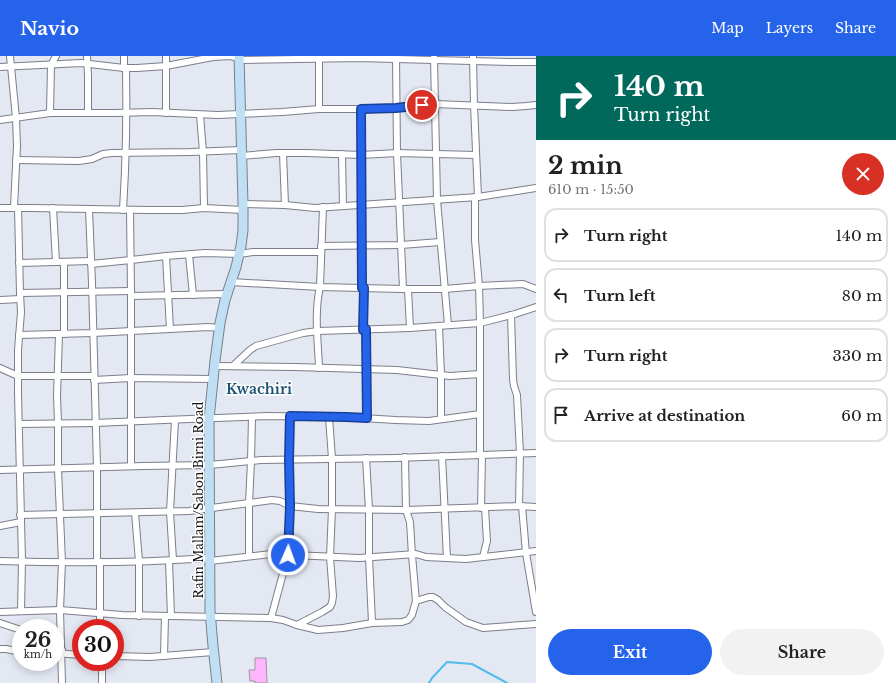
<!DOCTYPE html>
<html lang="en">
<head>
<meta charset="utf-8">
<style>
	:root { --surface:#fff; --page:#f2f2f2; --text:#222; --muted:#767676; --line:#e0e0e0; --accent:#2563eb }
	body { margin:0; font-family:"Libre Baskerville",serif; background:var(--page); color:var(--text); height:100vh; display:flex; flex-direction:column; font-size:15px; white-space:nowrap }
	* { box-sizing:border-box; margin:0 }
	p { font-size:13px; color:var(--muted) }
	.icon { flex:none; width:22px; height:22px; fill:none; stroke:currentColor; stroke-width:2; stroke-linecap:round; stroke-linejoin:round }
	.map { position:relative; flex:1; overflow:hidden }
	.drawer { display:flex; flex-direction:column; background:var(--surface); width:360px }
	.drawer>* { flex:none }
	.banner { background:#00695c; color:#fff; overflow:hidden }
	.speed { position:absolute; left:12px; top:563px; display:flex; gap:8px; font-size:20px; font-weight:700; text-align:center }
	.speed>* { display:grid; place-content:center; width:52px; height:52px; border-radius:50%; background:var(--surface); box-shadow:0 2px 10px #0003; line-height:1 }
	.speed small { font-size:10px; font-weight:400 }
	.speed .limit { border:6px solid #d22; background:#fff; color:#111 }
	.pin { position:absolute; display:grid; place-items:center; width:34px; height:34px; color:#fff; margin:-17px; border:2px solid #fff; border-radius:50%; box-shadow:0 1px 4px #0007 }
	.me { position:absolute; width:44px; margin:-22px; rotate:2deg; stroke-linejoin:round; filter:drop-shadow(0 0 3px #0008) }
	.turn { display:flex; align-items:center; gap:14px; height:84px; padding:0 12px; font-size:18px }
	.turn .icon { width:52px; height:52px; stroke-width:2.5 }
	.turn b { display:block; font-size:28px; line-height:34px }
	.round { display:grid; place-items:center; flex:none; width:42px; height:42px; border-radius:21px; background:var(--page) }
	.summary { display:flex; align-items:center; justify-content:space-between; height:68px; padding:0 12px }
	h1 { font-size:24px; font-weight:700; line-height:30px }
	.primary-button { display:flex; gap:8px; margin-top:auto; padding:8px 12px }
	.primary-button a { flex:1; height:46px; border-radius:24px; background:var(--accent); color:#fff; font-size:16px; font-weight:700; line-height:46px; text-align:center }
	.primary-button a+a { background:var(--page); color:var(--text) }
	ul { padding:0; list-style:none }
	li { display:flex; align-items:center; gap:12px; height:54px; margin:0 8px 6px; padding:0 4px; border:2px solid var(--line); border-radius:12px }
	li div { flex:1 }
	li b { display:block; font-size:15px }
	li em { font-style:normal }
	header { display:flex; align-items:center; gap:24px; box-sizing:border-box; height:56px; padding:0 20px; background:var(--accent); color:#fff }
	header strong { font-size:19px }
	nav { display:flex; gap:22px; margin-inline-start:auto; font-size:14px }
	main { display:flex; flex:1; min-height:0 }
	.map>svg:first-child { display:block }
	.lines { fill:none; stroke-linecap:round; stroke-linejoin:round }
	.stream { stroke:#4fbced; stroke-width:2 }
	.building { fill:#feb7fd; stroke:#9d959d }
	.street-casing { stroke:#7c7f89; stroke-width:8 }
	.secondary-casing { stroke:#7c7f89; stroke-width:11 }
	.street { stroke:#fff; stroke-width:6 }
	.secondary { stroke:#bfe0f4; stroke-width:9 }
	.route-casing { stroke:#184099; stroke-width:10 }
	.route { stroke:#2563eb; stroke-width:7 }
	.labels { text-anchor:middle; stroke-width:3; stroke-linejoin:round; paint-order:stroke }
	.street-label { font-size:12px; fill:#101115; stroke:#fff }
	.quarter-label { font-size:14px; font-weight:bold; fill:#1e5577; stroke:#fff }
</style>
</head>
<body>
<header>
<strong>Navio</strong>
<nav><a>Map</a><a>Layers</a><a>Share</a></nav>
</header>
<main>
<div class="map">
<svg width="536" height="627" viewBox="0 0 536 627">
	<rect width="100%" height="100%" fill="#e4e8f3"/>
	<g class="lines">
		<polyline class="stream" points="429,627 432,622 447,606 472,608 507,627"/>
	</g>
	<polygon class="building" points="255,602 266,602 267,627 255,627 255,625 250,625 249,614 255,614"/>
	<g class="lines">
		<g class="street-casing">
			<g id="street">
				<polyline points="10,0 16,62 17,90 14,151"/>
				<polyline points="87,0 88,20 88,57"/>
				<polyline points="166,0 166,57"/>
				<polyline points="319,0 319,53"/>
				<polyline points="396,0 397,97 403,233"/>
				<polyline points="473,0 474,49 478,141"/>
				<polyline points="434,2 437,144 448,269"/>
				<polyline points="239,4 358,2 512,6 536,6"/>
				<polyline points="0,11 81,7 124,12 137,12 166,10 213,1 230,0 239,2"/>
				<polyline points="124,12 124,0"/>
				<polyline points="361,53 362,232"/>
				<polyline points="50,57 51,9 56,0"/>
				<polyline points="200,59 203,96 204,152"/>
				<polyline points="0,64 50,57 115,57 152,56 218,59 282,56 319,53 379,53 435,48 512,51 526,50 536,49"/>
				<polyline points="283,97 285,149"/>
				<polyline points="342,98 343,150"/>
				<polyline points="241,100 276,97 307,97 361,99 397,97 476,99"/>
				<polyline points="16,104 79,105 92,103 103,98 112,97 191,96 241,94"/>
				<polyline points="475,141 475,184 479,230 480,267 480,399"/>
				<polyline points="243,148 285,149 315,152 478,141 536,132"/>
				<polyline points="0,152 32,152 148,154 182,154 204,152 243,154"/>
				<polyline points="18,152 20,237 21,256 18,294 18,337 22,505 21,555"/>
				<polyline points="53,152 56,206"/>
				<polyline points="89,153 92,227 97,411 97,506"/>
				<path d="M123,154C126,106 127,59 126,12"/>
				<polyline points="130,154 131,235 131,410"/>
				<polyline points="321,190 401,189 440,186"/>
				<polyline points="189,199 193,239"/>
				<polyline points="166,200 170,273"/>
				<polyline points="64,206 64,278"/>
				<polyline points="19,207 56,206 91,205"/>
				<polyline points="91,208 131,204 166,200 205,197 239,198 253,196 321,196"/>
				<polyline points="231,226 320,231 403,233 445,233 479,230 523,228 536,233"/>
				<polyline points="408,233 410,272"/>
				<polyline points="20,237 131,235"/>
				<polyline points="131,240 227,238"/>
				<polyline points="0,244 20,243"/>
				<polyline points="511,259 513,323 514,330 517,339 520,397 519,450"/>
				<polyline points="439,270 441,319 441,363"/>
				<polyline points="363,273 364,232"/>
				<polyline points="366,273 367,362"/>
				<polyline points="59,278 57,340 58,367 58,413 62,506 60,554 62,627"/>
				<polyline points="19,279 93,277 208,271 219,272"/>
				<polyline points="214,310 295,311 397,314 450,320 480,318"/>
				<polyline points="233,310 250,294 256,290 303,277 318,275 410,272 480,267 515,258 536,251"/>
				<polyline points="0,312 18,320 94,320"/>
				<path d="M319,312C318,285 314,257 320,231L323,151"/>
				<polyline points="94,324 131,322 213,323"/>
				<polyline points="19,368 95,367 164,364 267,360 346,361 395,364 429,365 480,358"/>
				<polyline points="442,400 447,502"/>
				<polyline points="366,402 369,454 369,501 372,567"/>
				<polyline points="0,414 143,410 210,409 261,404 395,402 536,397"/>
				<polyline points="522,450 526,497 536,556"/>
				<polyline points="481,452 482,399"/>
				<polyline points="135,457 139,505 139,560"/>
				<polyline points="20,459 189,455 272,444 280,445 290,450 318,453 406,454 519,450 536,451"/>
				<polyline points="0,470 21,466"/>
				<polyline points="249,500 249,448 251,405 252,361"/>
				<polyline points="483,501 487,485 485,452"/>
				<polyline points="173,504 170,456 175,364"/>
				<path d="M0,505C70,507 140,507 210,502"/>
				<polyline points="169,505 171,560"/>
				<polyline points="210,505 271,498 359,502 416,498 426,501 466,503 536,495"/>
				<polyline points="100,506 100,572"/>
				<polyline points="416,545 429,541 433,541 438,544 445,551 466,566 483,572 536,568"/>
				<polyline points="0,556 60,554 122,559 271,562 283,564 297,569 318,574 343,572 372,567 402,566 408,564 412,559 416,545 412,499 410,466 406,454 405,401"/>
				<polyline points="271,562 288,499 290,450 289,404 290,360"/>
				<polyline points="0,567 21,574"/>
				<polyline points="297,569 322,556 330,551 332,547 333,540 330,501 332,453 332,403 329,361"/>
				<polyline points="55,588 62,594"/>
				<polyline points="0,593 6,593 21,596"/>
				<polyline points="55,597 81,599"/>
				<polyline points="115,600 150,601 213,596"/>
				<polyline points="164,600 165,560"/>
				<polyline points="102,606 102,627"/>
			</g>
		</g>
		<g class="secondary-casing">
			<polyline id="secondary" points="217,627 213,590 210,555 209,363 215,305 220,267 225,244 236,211 241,190 243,174 243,148 239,0"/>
		</g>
		<use href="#street" class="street"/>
		<use href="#secondary" class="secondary"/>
	</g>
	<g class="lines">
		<g class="route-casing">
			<polyline id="route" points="288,499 290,450 289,404 290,360 346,361 367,362 366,273 363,274 364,232 362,232 361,53 396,52 422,49"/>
		</g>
		<use href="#route" class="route"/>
	</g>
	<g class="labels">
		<g class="street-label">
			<text transform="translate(199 444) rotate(-90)" y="4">Rafin Mallam/Sabon Birni Road</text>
		</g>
		<g class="quarter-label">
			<text x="259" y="338">Kwachiri</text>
		</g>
	</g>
</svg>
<div class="speed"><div>26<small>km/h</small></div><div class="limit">30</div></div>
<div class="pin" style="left:422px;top:49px;background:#d93025"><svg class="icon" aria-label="arrive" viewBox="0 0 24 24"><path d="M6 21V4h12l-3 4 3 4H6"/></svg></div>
<svg class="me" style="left:288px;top:499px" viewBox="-20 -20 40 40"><circle r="17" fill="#2563eb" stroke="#fff" stroke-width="3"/><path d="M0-11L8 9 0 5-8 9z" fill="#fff"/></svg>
</div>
<section class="drawer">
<div class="banner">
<div class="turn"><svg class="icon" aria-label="right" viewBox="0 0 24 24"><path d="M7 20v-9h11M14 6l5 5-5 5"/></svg><div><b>140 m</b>Turn right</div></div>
</div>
<div class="summary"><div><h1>2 min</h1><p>610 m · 15:50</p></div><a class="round" style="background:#d93025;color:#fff"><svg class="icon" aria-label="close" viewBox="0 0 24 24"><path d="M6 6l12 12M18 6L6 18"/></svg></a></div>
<ul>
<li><svg class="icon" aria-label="right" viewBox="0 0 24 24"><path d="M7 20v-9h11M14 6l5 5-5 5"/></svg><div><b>Turn right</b></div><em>140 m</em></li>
<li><svg class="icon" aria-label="left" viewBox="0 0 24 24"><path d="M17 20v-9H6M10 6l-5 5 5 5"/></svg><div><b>Turn left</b></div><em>80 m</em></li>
<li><svg class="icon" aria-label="right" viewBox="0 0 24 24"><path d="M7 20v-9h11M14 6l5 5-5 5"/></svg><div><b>Turn right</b></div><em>330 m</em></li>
<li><svg class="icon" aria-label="arrive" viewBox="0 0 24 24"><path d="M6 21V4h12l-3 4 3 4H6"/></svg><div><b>Arrive at destination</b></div><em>60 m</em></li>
</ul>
<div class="primary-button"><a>Exit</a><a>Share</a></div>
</section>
</main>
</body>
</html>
